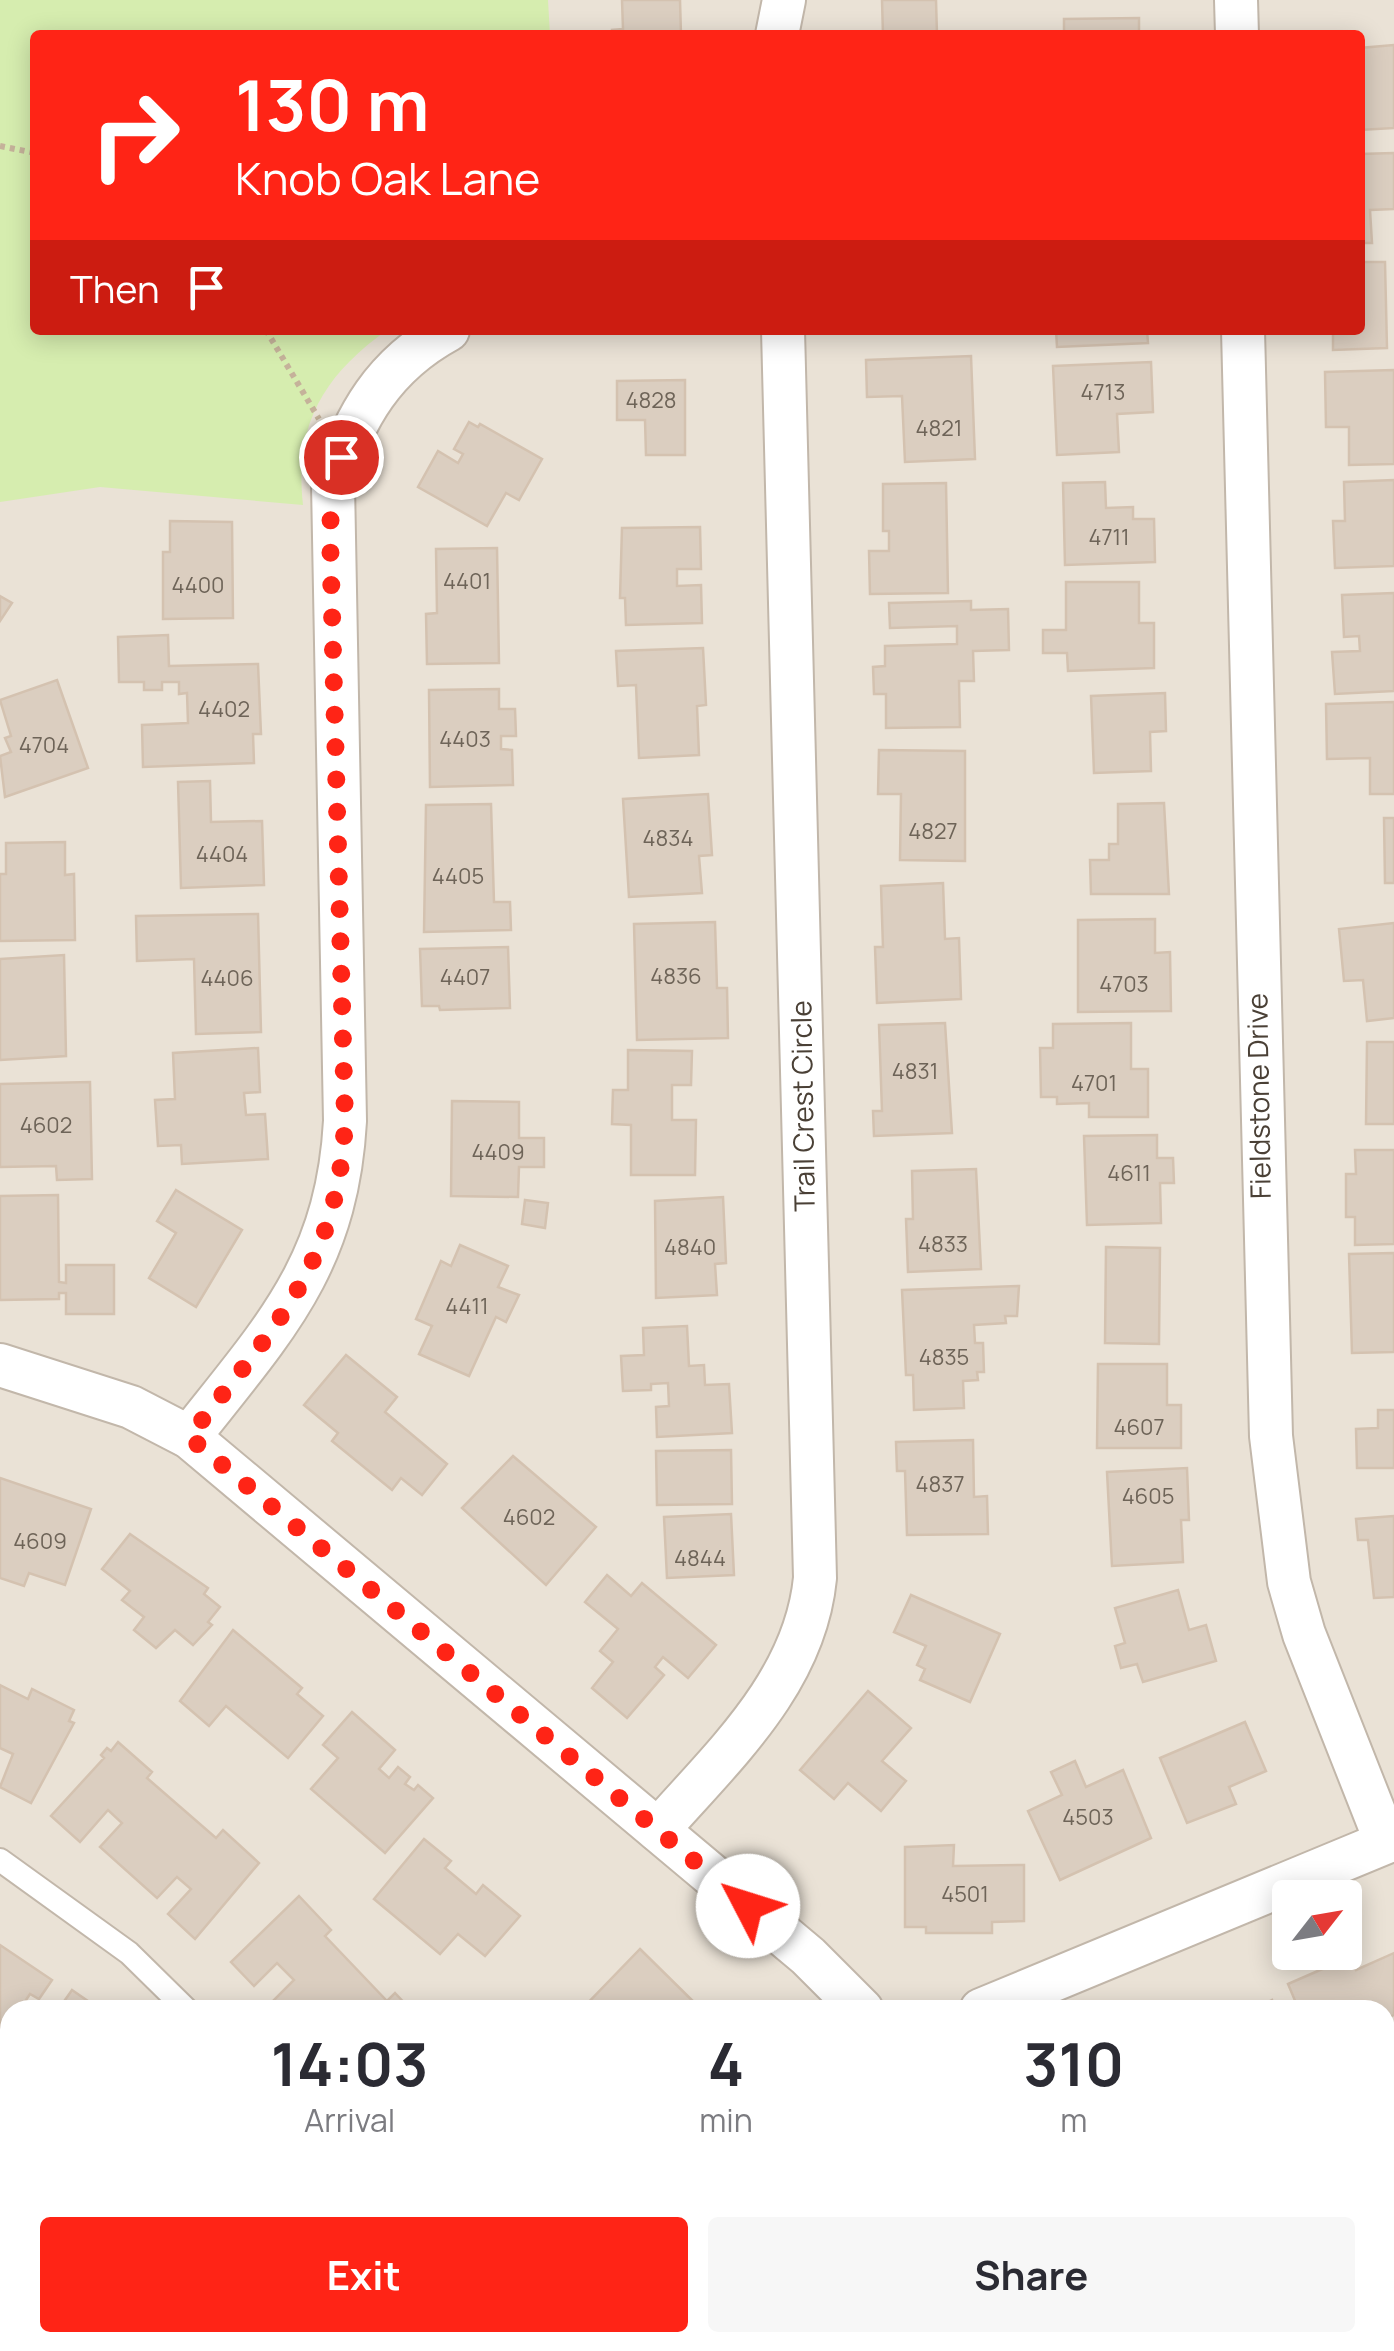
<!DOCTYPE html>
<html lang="en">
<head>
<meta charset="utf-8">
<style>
	:root { --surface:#fff; --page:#f7f7f7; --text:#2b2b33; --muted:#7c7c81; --accent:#ff2416 }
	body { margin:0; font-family:Manrope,sans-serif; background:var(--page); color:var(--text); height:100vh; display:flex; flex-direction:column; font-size:38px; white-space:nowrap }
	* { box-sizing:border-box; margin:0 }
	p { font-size:32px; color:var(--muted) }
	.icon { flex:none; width:55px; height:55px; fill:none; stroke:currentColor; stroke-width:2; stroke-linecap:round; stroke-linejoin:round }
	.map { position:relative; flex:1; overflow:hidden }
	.details { position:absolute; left:0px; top:2000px; width:1395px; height:352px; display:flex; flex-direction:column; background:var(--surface); border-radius:30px 30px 0 0; box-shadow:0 5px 25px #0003 }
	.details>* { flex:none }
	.guide { position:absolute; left:30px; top:30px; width:1335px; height:305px; border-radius:10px; box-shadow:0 5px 25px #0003; background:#ff2416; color:#fff; overflow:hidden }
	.needle { width:65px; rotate:59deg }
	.controls { position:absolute; left:1272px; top:1880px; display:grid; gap:20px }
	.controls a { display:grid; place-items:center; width:90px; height:90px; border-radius:10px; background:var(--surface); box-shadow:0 5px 25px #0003; font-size:50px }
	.pin { position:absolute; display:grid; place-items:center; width:85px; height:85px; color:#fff; margin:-42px; border:5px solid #fff; border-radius:50%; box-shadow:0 2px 10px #0007 }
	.me { position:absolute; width:110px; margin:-55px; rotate:310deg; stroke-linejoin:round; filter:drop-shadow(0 0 8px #0008) }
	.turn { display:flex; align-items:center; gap:35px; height:210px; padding:0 40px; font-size:45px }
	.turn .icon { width:130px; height:130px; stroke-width:2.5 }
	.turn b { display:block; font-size:70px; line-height:85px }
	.then { display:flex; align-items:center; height:95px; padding:0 40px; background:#0003; gap:20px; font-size:38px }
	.eta { display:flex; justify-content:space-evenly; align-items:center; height:170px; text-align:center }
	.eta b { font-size:60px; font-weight:700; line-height:70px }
	.cta { display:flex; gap:20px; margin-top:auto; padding:20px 40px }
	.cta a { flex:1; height:115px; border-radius:10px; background:var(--accent); color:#fff; font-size:40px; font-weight:700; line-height:115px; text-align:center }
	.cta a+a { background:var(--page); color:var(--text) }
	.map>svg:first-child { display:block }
	.residential { fill:#eae2d6; fill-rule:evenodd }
	.green { fill:#d6edaf }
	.building { fill:#dbcec0; stroke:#d4c2b0; stroke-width:2.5 }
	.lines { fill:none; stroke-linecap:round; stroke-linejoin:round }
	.service-casing { stroke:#c2b7aa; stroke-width:26 }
	.minor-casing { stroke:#c2b7aa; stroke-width:46 }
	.path { stroke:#c5b29a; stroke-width:6; stroke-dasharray:5 5; stroke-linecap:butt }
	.service { stroke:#fff; stroke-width:22 }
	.minor { stroke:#fff; stroke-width:42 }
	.route { stroke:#ff2416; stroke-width:18; stroke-dasharray:0 32.4 }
	.labels { text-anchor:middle; stroke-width:8; stroke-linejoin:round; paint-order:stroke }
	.number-label { font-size:22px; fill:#6e6458 }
	.street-label { font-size:28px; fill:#4a4036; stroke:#fff }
</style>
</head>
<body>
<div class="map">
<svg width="1394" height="2351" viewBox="0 0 1394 2351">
	<rect width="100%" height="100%" fill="#f5f0e9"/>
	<path class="residential" d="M0,0H1394V2351H146L142,2343L1385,2342V2010H10V2173L0,2161ZM35,35H1360V330H35ZM1290,1898H1345V1952H1290Z"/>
	<g class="green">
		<path d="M0,0H548L550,35H35V330H387C323,376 294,425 303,505L100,487L0,502Z"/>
		<polygon points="0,2161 10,2173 10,2342 142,2343 146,2351 0,2351"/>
	</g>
	<g class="building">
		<polygon points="622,0 680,0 681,35 612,35 612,30 623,29"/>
		<polygon points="882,0 936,0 937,35 883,35"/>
		<polygon points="1139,18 1139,35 1064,35 1064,19"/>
		<polygon points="1394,45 1394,128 1360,130 1360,48"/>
		<polygon points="1394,153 1394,209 1370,210 1372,243 1360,243 1360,154"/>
		<polygon points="1360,262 1385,262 1387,348 1333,350 1333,330 1360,330"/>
		<polygon points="1056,330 1147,330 1148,343 1057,347"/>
		<polygon points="971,356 975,459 905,462 902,396 867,397 866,360"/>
		<polygon points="1151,362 1153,412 1117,414 1119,452 1057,455 1053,366"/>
		<polygon points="1394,370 1394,464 1349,465 1349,427 1326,427 1325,372"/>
		<polygon points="685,380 685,455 646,455 645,420 617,420 617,381"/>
		<polygon points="469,422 478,427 480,424 542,459 519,500 506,493 487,526 418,487 438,451 458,463 463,454 454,449"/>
		<polygon points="1394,480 1394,566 1335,568 1333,521 1345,521 1344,482"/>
		<polygon points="1105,482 1106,508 1133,507 1133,519 1154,519 1155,562 1065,565 1063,483"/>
		<polygon points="946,483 948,593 870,594 869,551 889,551 889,531 883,531 883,484"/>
		<polygon points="170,521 232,522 233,618 163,619 163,552 170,552"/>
		<polygon points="700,527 701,569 677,569 677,586 701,585 702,623 626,625 625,598 620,598 622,528"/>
		<polygon points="497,548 499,663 427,664 426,614 437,613 436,549"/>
		<polygon points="1066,582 1139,582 1139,623 1154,623 1154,668 1068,671 1067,653 1043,653 1043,630 1066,630"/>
		<polygon points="1394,593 1394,691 1335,694 1332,652 1360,651 1359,636 1344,637 1342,595"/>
		<polygon points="0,596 12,603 0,621"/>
		<polygon points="971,601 971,610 1008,609 1009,650 973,651 974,681 959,681 960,727 886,728 886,694 874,694 873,667 885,666 885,646 957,644 957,626 890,628 889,603"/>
		<polygon points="168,635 169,666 258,664 261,734 253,734 254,763 143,767 142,725 188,723 187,693 179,694 179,682 162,682 162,690 144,690 144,682 119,682 118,637"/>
		<polygon points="703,648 706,705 697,706 699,755 639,758 636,685 618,686 616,651"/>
		<polygon points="57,680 88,768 5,797 0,756 11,752 5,738 11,736 0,700"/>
		<polygon points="499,689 499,709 515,709 516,736 501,736 501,749 512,750 513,785 430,787 429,690"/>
		<polygon points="1165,693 1166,731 1150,732 1151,771 1094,773 1091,696"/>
		<polygon points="1394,702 1394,794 1370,794 1370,758 1327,759 1326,704"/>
		<polygon points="879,750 965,751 965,861 900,860 901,794 878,794"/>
		<polygon points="210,781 211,822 262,821 264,885 181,888 178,782"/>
		<polygon points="708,794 712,855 699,856 702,893 629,897 623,799"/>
		<polygon points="1164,803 1169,894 1091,894 1090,860 1109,860 1109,844 1118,844 1118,804"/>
		<polygon points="491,804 494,902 510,902 511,930 424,932 426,805"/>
		<polygon points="1384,818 1394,818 1394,883 1385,883"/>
		<polygon points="65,842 65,875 74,874 75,940 0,941 0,874 6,874 6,843"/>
		<polygon points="943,883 945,939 959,938 961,999 877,1003 875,947 883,947 881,886"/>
		<polygon points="258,914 261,1032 196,1034 194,959 137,961 136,916"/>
		<polygon points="1155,919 1155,953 1170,952 1171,1011 1078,1012 1078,920"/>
		<polygon points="715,922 717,988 727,988 728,1038 637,1040 634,924"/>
		<polygon points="1394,923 1394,1018 1367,1021 1363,980 1344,981 1339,929"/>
		<polygon points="508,947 510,1008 440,1010 439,1006 422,1006 420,949"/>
		<polygon points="64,955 66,1056 0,1060 0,959"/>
		<polygon points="945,1023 952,1133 874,1136 873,1111 882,1111 879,1025"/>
		<polygon points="1131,1023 1131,1069 1148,1069 1148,1117 1089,1117 1089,1103 1057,1104 1057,1097 1041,1097 1040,1048 1053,1048 1053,1024"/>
		<polygon points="1367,1042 1394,1042 1394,1124 1366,1124"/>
		<polygon points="258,1048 260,1092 244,1093 246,1115 265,1114 268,1159 182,1164 181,1145 158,1146 155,1100 175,1099 173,1053"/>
		<polygon points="628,1050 692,1051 691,1085 672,1085 672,1120 696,1120 695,1175 631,1175 631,1125 612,1124 613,1090 628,1090"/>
		<polygon points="90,1082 92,1179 57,1180 56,1166 0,1167 0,1084"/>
		<polygon points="452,1101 519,1102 519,1138 544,1138 544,1167 519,1167 518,1197 451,1196"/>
		<polygon points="1157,1135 1157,1158 1173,1158 1174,1183 1160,1183 1161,1223 1087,1225 1084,1136"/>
		<polygon points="1355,1150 1394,1150 1394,1244 1355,1245 1355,1217 1346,1217 1346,1174 1356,1174"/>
		<polygon points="976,1169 981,1269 908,1272 906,1219 913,1219 912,1171"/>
		<polygon points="176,1190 242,1230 196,1307 149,1278 176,1233 157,1221"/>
		<polygon points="58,1195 59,1282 66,1283 66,1265 114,1265 114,1314 66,1314 66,1293 59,1293 59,1299 0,1300 0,1196"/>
		<polygon points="723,1197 726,1263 715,1264 717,1295 656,1298 655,1201"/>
		<polygon points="525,1200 548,1203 545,1228 522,1224"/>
		<polygon points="460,1245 508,1266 498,1287 519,1295 506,1322 496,1317 469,1376 419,1354 432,1326 416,1319 441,1261 451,1266"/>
		<polygon points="1106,1247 1160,1248 1159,1344 1105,1343"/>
		<polygon points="1394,1253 1394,1352 1352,1353 1349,1254"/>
		<polygon points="1019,1286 1017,1316 1005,1316 1006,1323 974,1325 975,1343 983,1343 984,1372 977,1372 978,1380 963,1381 964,1408 914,1410 913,1375 906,1375 902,1290"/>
		<polygon points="687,1326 689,1366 704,1365 705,1385 729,1384 732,1433 657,1437 656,1407 669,1406 668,1383 651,1384 651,1390 623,1391 621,1356 644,1355 643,1328"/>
		<polygon points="346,1355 397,1397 385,1412 447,1464 422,1495 401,1478 392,1490 332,1441 338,1433 304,1405"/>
		<polygon points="1098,1364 1167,1364 1167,1405 1181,1405 1181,1448 1097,1448"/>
		<polygon points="1378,1410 1394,1410 1394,1468 1357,1468 1356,1429 1378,1428"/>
		<polygon points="973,1440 974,1497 987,1496 988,1534 907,1535 905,1471 897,1471 896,1442"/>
		<polygon points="731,1450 732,1504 657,1505 656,1451"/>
		<polygon points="513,1456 596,1527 546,1585 462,1508"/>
		<polygon points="1187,1468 1189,1520 1181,1520 1183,1562 1112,1566 1107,1472"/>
		<polygon points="0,1478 91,1509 65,1585 29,1573 24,1586 0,1578"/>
		<polygon points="731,1514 734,1575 667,1578 664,1517"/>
		<polygon points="1394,1516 1394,1597 1374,1598 1368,1540 1358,1540 1356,1519"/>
		<polygon points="130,1534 208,1588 204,1594 220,1607 208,1622 212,1625 193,1645 175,1630 156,1648 134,1630 144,1617 122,1600 130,1591 102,1569"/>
		<polygon points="607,1575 631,1596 642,1583 716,1645 688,1678 663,1657 655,1667 664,1675 627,1718 592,1688 613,1662 600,1651 618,1629 585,1602"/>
		<polygon points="1178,1590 1189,1630 1206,1625 1216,1661 1143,1682 1137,1664 1121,1668 1115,1646 1125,1643 1115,1608"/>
		<polygon points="911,1595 1000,1634 970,1702 920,1680 925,1669 917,1665 926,1646 894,1632"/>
		<polygon points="233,1630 302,1688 297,1694 323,1716 288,1758 226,1706 209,1726 180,1701"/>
		<polygon points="0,1685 28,1699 32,1689 74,1710 69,1721 74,1723 31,1803 0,1787 13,1754 0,1748"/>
		<polygon points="868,1691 911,1728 882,1761 906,1781 881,1811 848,1783 834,1799 800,1770"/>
		<polygon points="352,1712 395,1750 379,1769 389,1778 398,1767 410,1777 405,1784 414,1790 418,1785 433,1798 385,1853 311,1789 338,1758 323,1745"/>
		<polygon points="1245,1722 1266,1771 1229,1787 1236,1804 1187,1823 1160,1758"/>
		<polygon points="118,1742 152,1772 147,1778 216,1838 223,1830 259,1863 195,1939 168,1914 191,1889 177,1877 157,1898 100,1847 122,1823 108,1810 80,1842 51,1816 104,1758 101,1755 107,1748 111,1751"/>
		<polygon points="1075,1761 1086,1787 1123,1770 1151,1838 1060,1880 1028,1811 1062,1795 1051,1772"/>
		<polygon points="424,1839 451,1861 445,1868 476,1894 483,1885 520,1916 485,1956 458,1934 440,1954 374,1899"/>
		<polygon points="954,1845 953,1866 1024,1865 1024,1921 992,1922 992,1933 926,1933 926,1927 905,1927 905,1847"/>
		<polygon points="299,1896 331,1930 325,1936 387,2001 395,1993 411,2010 278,2010 271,2003 294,1980 277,1963 254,1986 231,1962"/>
		<polygon points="0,1945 52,1980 39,1999 30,1994 22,2006 28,2010 10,2010 10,2073 1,2066 8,2056 0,2051"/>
		<polygon points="640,1949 702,2010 581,2010"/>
		<polygon points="1394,1953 1394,2015 1385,2019 1385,2010 1299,2010 1288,1984 1350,1957 1356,1970"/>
		<polygon points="72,1990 95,2006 93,2010 58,2010"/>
		<polygon points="1272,2000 1276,2010 1233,2010 1249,2003 1252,2009"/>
		<polygon points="330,2342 368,2342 373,2351 315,2351"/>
		<polygon points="509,2342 568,2342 552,2351 514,2351"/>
		<polygon points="1124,2342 1160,2342 1154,2345 1156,2351 1127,2351"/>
		<polygon points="1167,2342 1197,2342 1176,2351 1171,2351"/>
	</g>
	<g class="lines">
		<g class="service-casing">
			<g id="service">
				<polyline points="0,1860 129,1953 187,2010"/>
				<polyline points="461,2342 466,2351"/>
			</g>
		</g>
		<g class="minor-casing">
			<g id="minor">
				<polyline points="1236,0 1237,35"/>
				<polyline points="777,35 784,0"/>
				<polyline points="1243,330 1271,1436 1289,1582 1304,1634 1386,1842"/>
				<polyline points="0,1365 131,1407 189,1437 808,1956 862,2010"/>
				<path d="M189,1437C274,1329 337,1265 345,1121L333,484C354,416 384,365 448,330"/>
				<path d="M658,1830C724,1755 805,1682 815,1578L783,330"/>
				<polyline points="981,2010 1394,1839"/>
				<polyline points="979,2342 983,2351"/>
				<polyline points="1049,2342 1053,2351"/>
			</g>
		</g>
		<g class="path">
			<polyline points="0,146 35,153"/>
			<polyline points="266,330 319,419"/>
		</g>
		<use href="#service" class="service"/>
		<use href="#minor" class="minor"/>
	</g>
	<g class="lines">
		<path class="route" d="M341,457L332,484L330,534L345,1120C339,1265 273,1328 189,1437L748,1906"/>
	</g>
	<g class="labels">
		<g class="number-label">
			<text x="1103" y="400">4713</text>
			<text x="651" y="408">4828</text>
			<text x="939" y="436">4821</text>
			<text x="1109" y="545">4711</text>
			<text x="467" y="589">4401</text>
			<text x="198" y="593">4400</text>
			<text x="224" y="717">4402</text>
			<text x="465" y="747">4403</text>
			<text x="44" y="753">4704</text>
			<text x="933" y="839">4827</text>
			<text x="668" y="846">4834</text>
			<text x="222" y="862">4404</text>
			<text x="458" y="884">4405</text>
			<text x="676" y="984">4836</text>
			<text x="465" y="985">4407</text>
			<text x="227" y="986">4406</text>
			<text x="1124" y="992">4703</text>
			<text x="915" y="1079">4831</text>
			<text x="1094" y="1091">4701</text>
			<text x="46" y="1133">4602</text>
			<text x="498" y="1160">4409</text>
			<text x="1129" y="1181">4611</text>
			<text x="943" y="1252">4833</text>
			<text x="690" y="1255">4840</text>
			<text x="467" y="1314">4411</text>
			<text x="944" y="1365">4835</text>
			<text x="1139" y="1435">4607</text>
			<text x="940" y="1492">4837</text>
			<text x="1148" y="1504">4605</text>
			<text x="529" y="1525">4602</text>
			<text x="40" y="1549">4609</text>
			<text x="700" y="1566">4844</text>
			<text x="1088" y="1825">4503</text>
			<text x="965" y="1902">4501</text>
		</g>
		<g class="street-label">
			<text transform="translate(1259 1096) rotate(-91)" y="10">Fieldstone Drive</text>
			<text transform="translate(803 1106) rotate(-91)" y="10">Trail Crest Circle</text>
		</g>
	</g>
</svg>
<div class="controls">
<a><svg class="needle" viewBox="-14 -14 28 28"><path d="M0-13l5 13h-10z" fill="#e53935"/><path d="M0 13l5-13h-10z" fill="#7c7c81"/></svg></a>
</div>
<div class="pin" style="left:341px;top:457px;background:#d93025"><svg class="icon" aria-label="arrive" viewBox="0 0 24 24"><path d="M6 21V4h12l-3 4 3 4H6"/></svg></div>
<svg class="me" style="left:748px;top:1906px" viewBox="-20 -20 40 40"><circle r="19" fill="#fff"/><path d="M0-13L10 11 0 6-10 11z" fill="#ff2416"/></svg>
<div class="guide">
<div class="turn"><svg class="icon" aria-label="right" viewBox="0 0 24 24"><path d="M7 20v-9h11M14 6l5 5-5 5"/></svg><div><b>130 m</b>Knob Oak Lane</div></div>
<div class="then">Then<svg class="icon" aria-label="arrive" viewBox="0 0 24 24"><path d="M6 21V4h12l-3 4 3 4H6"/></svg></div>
</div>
<section class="details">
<div class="eta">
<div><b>14:03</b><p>Arrival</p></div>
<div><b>4</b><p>min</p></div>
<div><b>310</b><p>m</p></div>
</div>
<div class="cta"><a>Exit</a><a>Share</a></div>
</section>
</div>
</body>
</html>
